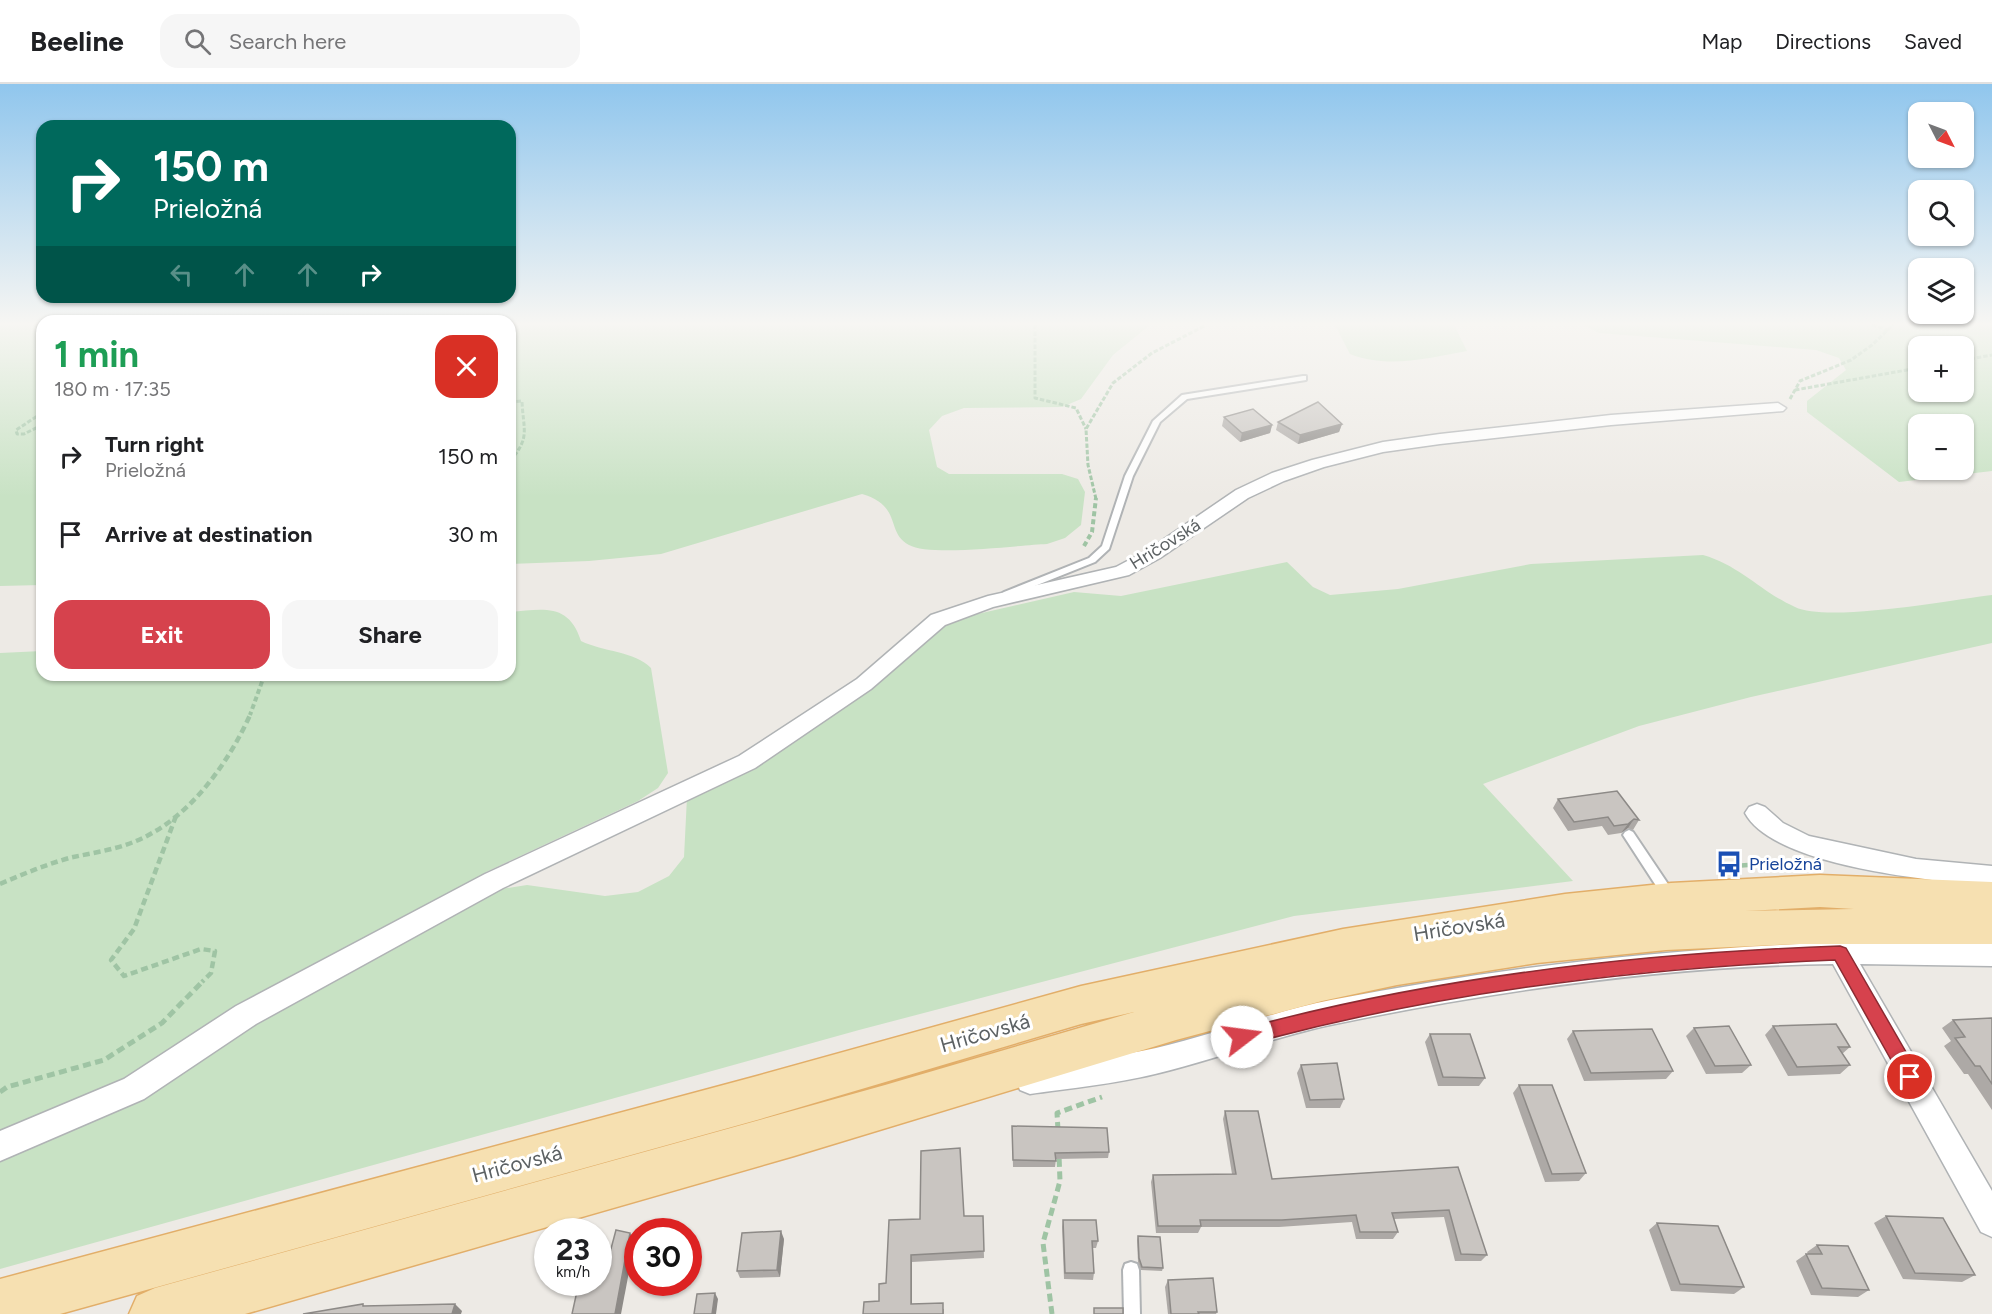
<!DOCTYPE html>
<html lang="en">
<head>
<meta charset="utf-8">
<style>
	:root { --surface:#fff; --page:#f6f6f6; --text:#202124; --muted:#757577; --line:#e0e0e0; --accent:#d6424d }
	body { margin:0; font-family:Figtree,sans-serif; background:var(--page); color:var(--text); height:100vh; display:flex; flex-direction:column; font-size:22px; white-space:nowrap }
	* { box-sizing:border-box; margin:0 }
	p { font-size:20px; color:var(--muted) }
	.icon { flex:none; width:33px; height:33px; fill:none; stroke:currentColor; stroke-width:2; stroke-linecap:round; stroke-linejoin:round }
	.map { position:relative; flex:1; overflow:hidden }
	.drawer { position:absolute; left:36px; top:231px; width:480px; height:366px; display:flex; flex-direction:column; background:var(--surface); border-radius:18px; box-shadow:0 2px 4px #0004 }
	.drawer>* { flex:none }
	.banner { position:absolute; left:36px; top:36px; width:480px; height:183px; border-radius:18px; box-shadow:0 2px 4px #0004; background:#00695c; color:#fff; overflow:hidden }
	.needle { width:39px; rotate:132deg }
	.buttons { position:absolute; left:1908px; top:18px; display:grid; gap:12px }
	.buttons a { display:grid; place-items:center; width:66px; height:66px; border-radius:12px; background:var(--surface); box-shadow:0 2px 4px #0004; font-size:30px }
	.speed { position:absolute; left:534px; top:1134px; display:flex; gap:12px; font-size:30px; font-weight:700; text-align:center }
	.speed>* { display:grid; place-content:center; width:78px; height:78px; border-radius:50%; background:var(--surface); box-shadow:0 2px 4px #0004; line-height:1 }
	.speed small { font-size:15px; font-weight:400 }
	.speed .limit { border:9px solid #d22; background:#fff; color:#111 }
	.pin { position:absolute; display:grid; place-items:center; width:51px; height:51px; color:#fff; margin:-26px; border:3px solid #fff; border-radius:50%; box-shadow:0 2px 6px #0007 }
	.me { position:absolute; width:66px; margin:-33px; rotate:75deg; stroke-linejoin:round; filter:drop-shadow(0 0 4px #0008) }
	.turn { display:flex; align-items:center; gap:21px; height:126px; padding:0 18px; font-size:27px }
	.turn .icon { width:78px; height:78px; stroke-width:2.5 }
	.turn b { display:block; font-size:42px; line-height:51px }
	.lanes { display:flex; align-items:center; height:57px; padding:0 18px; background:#0003; justify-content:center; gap:30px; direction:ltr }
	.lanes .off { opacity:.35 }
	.round { display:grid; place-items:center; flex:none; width:63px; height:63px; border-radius:18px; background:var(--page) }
	.overview { display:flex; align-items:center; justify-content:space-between; height:102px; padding:0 18px }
	h1 { font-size:36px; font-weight:700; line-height:45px; color:#1e9e55 }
	.cta { display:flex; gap:12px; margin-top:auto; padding:12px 18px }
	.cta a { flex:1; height:69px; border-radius:18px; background:var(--accent); color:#fff; font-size:24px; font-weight:700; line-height:69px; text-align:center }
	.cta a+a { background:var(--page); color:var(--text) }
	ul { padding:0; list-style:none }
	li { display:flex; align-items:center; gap:18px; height:78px; padding:0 18px }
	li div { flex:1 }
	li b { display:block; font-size:22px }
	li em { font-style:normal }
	header { display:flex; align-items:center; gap:36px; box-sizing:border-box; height:84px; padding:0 30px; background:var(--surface); border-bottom:2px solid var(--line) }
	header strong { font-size:28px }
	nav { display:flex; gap:33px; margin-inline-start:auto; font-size:21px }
	.search { width:420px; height:54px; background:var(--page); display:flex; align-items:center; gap:15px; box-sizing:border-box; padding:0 21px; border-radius:18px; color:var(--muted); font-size:22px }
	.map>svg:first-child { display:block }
	.green { fill:#c8e2c4; fill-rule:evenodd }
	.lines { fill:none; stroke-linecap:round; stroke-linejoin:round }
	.service-casing { stroke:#b0b3b5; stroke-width:4 }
	.minor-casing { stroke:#b0b3b5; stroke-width:3 }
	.primary-casing { stroke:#e2ae69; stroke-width:3 }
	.path-far3 { stroke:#9fc4a4; stroke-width:3; stroke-dasharray:4.5 2; stroke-linecap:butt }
	.path-far2 { stroke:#9fc4a4; stroke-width:4; stroke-dasharray:5 3; stroke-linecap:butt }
	.path-far1 { stroke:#9fc4a4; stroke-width:4.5; stroke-dasharray:7 4; stroke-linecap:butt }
	.path { stroke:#9fc4a4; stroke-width:5; stroke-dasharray:8 4.5; stroke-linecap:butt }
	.service { fill:#fff; fill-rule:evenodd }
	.minor { fill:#fff; fill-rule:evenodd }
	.primary { fill:#f6e0b1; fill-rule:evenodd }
	.wall { fill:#ada9a6 }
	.shaded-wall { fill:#8d8a87 }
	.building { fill:#c9c5c1; stroke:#8d8a87; stroke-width:1.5 }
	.route { fill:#d6424d; stroke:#8b2b32; stroke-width:1.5 }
	.labels { text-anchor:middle; stroke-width:6; stroke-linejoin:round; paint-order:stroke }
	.street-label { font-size:18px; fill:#5c6163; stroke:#fff }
	.transit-label { font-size:18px; fill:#164399; stroke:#fff; text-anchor:start }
	.near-street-label { font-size:21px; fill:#5c6163; stroke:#fff }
</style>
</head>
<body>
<header>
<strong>Beeline</strong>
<div class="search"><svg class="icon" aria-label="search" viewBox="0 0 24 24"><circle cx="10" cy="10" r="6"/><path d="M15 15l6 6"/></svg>Search here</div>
<nav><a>Map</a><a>Directions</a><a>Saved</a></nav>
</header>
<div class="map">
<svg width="1992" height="1230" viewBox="0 0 1992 1230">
	<rect width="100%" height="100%" fill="#edeae5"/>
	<g class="green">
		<polygon points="0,241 42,241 42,501 0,502"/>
		<path d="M510,241H1150L1113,271L1081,315L1062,323L964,324L942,332L929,346L937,383L949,390H1062L1078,395L1085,408L1081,441L1065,454L1047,460C1020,461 930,473 909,461C885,448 903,422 862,410L661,470L589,477L510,480Z"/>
		<path d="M1335,241H1454L1467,267C1428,274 1388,285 1350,270Z"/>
		<path d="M1584,241H1992V387L1899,398L1807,328V317L1846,286L1839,274L1816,266L1599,249ZM1964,262V308H1918V262ZM1964,340V386H1918V340Z"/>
		<path d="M1703,471C1741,482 1761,508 1795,523C1827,539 1951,516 1992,511V559L1751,613L1639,642L1483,700L1573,797L1294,832L859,946L0,1185V569L42,567V591H510V528C544,525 569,519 581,557C603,568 635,567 651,584L668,689L658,704L638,717L486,788L478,800L494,806L527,801L605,812L638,808L669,792L684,773L687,713L751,683L875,601L940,543L960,534L1074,508L1121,512L1287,478L1313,503L1330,511L1398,505L1531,480Z"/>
	</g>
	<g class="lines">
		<g class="service-casing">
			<g id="service">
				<polygon points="1303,292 1306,292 1306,296 1187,315 1160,338 1133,392 1109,465 1095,478 1010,512 1004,512 1002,510 1004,508 1089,474 1102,462 1125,392 1153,337 1182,311"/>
				<polygon points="1629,746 1633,748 1672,806 1674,810 1672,814 1668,815 1664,814 1625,754 1623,751 1625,748"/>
				<polygon points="1131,1178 1137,1180 1139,1186 1140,1230 1124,1230 1123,1186 1125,1180"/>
			</g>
		</g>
		<g class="minor-casing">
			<g id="minor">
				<polygon points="1778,319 1786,324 1783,327 1611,341 1440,360 1383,368 1324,383 1284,397 1248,414 1160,474 1129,491 993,523 945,541 871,605 755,684 503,804 256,940 144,1015 0,1077 0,1047 124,995 236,922 485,790 739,672 857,595 931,531 988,512 1116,483 1148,466 1236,406 1272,389 1312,376 1383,358 1440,350 1611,331"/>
				<path d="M1757,720L1765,723L1783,739L1809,752L1916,775L1992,782V802C1935,797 1774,783 1745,729L1749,723Z"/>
				<path d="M1909,857L1992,860V882L1860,880L1992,1107V1153L1981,1148L1833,880C1665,882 1494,907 1330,941C1270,954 1214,976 1155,990C1114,1000 1072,1004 1030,1010L1020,1006L1016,996L1020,986L1030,982C1072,977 1114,973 1156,964C1215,950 1272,928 1331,916C1522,879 1714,859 1909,857Z"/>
			</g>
		</g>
		<g class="primary-casing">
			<path id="primary" d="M1820,791L1992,798V860H1796L1666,866L1537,879L1397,901L1322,917L1176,956L794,1072L245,1230H129L137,1212L155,1204L885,1001L1134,928L1081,940L757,1036L60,1230H0V1195L757,992L1081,902L1343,845L1565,810L1671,799ZM1820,823L1854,825L1745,827Z"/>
		</g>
		<g class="path-far3">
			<polyline points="33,241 42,243"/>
			<polyline points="1035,241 1035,314 1076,324 1086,345"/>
			<polyline points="1872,241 1888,246"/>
			<polyline points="1964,276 1992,271"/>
			<polyline points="1795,306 1918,284"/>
			<polyline points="1790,315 1800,297 1851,276 1872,261 1893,241"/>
			<path d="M510,318L522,317C523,346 531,353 510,377"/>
			<polyline points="42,329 16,346 17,350 24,350 42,341"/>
			<polyline points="1096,415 1088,381 1086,345 1113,299 1152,269 1206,241"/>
		</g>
		<g class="path-far2">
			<polyline points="1084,462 1092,448 1096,414"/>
			<polyline points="218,591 263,595 250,631"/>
		</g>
		<g class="path-far1">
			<polyline points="176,732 134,845 111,876 124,892 201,865 215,867 211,889 202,898"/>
			<polyline points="1719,783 1762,780"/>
			<path d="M0,800C23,790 45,781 69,774C91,769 115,766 136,757C189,735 228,680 251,629"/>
		</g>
		<g class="path">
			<polyline points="0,1008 7,1003 104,976 162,939 203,897"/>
			<polyline points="1058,1046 1057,1029 1102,1013"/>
			<polyline points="1052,1230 1043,1159 1060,1097 1059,1071"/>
		</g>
		<use href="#service" class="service"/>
		<use href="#minor" class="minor"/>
		<use href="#primary" class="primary"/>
	</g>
	<g class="wall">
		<polygon points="1224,333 1272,341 1270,349 1240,358 1222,342"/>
		<polygon points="1278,338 1342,340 1339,348 1298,360 1276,346"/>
		<polygon points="1558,715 1639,736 1633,746 1628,744 1621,749 1608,751 1602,742 1568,747 1553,724"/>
		<polygon points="1992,934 1992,1026 1968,990 1964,990 1944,962 1951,957 1942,944 1953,936"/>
		<polygon points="1773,942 1850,963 1842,970 1850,981 1840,990 1788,992 1765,951"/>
		<polygon points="1694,944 1751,981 1742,989 1706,990 1686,952"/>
		<polygon points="1573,947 1673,987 1666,995 1584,997 1567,955"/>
		<polygon points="1430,950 1485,994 1479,1002 1438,1002 1425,958"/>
		<polygon points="1301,981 1344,1015 1340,1024 1306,1024 1297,989"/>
		<polygon points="1519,1001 1586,1089 1579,1097 1545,1098 1513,1009"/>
		<polygon points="1225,1027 1272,1095 1458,1083 1487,1171 1481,1177 1455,1177 1444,1133 1394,1135 1398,1148 1393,1155 1356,1155 1352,1138 1279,1143 1201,1143 1198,1149 1156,1149 1151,1098 1153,1091 1232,1090 1223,1035"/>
		<polygon points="1012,1042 1109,1068 1108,1074 1056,1075 1055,1083 1013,1083"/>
		<polygon points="964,1132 983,1132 984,1174 912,1178 912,1220 944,1225 944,1230 863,1230 879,1217 886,1199 920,1135"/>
		<polygon points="1886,1132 1975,1191 1962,1198 1903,1195 1874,1139"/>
		<polygon points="1063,1136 1098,1157 1096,1164 1093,1164 1094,1189 1093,1196 1064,1195 1062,1143"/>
		<polygon points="1657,1139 1744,1203 1734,1210 1671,1207 1649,1146"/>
		<polygon points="1138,1152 1163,1184 1162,1187 1141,1186 1138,1178 1137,1156"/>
		<polygon points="784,1155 780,1193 740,1194 737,1187"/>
		<polygon points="1817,1161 1869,1206 1858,1213 1811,1211 1796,1177 1806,1170 1808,1170 1807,1168"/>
		<polygon points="1168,1196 1217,1228 1216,1230 1168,1230 1165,1203"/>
	</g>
	<g class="shaded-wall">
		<polygon points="1342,340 1339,348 1298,360 1300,351"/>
		<polygon points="1272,341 1270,349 1240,358 1242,349"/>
		<polygon points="1634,735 1628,744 1621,749 1628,740"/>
		<polygon points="781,1147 784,1155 780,1193 777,1186"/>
		<polygon points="630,1149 635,1156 621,1230 615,1230"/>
		<polygon points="911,1171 912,1178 912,1226 911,1220"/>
		<polygon points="715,1209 718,1215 716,1230 712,1230"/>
		<polygon points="455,1220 462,1227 461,1230 452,1230"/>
	</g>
	<g class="building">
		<polygon points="1318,318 1342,340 1300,351 1278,338"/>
		<polygon points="1253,325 1272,341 1242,349 1224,333"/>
		<polygon points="1617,707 1639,736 1634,735 1628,740 1614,742 1608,733 1574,738 1558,715"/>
		<polygon points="1992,934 1992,1000 1980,982 1975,982 1955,954 1965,953 1953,936"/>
		<polygon points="1836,940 1850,963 1838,963 1850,981 1797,983 1773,942"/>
		<polygon points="1729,942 1751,981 1715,982 1694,944"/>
		<polygon points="1652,945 1673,987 1591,989 1573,947"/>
		<polygon points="1430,950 1470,950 1485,994 1443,993"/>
		<polygon points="1337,979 1344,1015 1310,1016 1301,981"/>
		<polygon points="1519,1001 1552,1001 1586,1089 1552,1090"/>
		<polygon points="1225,1027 1258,1027 1272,1095 1458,1083 1487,1171 1461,1170 1449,1126 1392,1129 1398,1148 1360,1148 1356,1131 1282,1136 1200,1136 1201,1142 1158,1142 1153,1091 1236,1090"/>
		<polygon points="1012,1042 1107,1044 1109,1068 1055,1069 1056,1077 1013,1076"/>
		<polygon points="960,1064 964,1132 983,1132 984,1167 911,1171 911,1220 943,1219 943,1230 863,1230 864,1218 879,1217 879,1200 886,1199 889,1136 920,1135 921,1067"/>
		<polygon points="1886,1132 1943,1134 1975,1191 1915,1189"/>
		<polygon points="1063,1136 1096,1136 1098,1157 1092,1157 1094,1189 1065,1189"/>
		<polygon points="1657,1139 1718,1142 1744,1203 1680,1200"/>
		<polygon points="616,1146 630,1149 615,1230 572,1230 579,1198 598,1198 598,1191 604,1191"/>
		<polygon points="781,1147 777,1186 737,1187 742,1149"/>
		<polygon points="1138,1152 1160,1153 1163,1184 1142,1183 1139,1174"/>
		<polygon points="1817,1161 1848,1162 1869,1206 1822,1204 1806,1170 1822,1170"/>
		<polygon points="1213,1194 1217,1228 1198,1228 1199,1230 1171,1230 1168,1196"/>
		<polygon points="715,1209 712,1230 694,1230 697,1210"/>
		<polygon points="363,1220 363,1222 455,1220 452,1230 303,1230"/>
		<rect x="1094" y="1224" width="29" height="6"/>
	</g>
	<linearGradient id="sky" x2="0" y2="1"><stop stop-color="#90c6ed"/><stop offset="0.58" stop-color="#f7f6f3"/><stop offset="1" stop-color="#f7f6f3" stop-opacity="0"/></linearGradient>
	<rect width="1992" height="413" fill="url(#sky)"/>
	<path class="route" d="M1840,862L1846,864L1917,987L1919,993L1917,999L1910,1001L1904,999L1835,876C1635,884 1435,908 1242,962L1235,959L1233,953L1235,947L1242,945C1437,892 1638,869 1840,862Z"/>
	<defs>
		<g id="bus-bare" transform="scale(2.07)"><path d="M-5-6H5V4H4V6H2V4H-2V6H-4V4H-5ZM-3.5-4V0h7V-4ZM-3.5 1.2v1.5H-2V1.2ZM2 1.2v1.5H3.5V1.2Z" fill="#1a4fb4" stroke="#fff" stroke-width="2.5" paint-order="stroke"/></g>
	</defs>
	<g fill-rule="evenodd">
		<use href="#bus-bare" x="1729" y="780"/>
	</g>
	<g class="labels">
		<g class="street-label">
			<text transform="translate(1165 460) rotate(-32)" y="6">Hričovská</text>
		</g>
		<g class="transit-label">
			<text x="1749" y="786">Prieložná</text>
		</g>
		<g class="near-street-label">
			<text transform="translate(1459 843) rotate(-9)" y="7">Hričovská</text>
			<text transform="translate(985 949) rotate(-16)" y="7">Hričovská</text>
			<text transform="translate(517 1080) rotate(-15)" y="7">Hričovská</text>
		</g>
	</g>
</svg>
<div class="buttons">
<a><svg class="needle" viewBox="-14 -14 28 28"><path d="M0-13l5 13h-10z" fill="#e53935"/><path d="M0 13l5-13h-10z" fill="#757577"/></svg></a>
<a><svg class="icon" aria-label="search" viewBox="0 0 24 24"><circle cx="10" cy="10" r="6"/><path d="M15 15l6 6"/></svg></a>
<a><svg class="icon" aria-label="layers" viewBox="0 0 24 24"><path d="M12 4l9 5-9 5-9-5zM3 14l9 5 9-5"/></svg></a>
<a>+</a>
<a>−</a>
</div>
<div class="speed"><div>23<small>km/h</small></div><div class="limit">30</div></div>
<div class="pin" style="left:1910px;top:993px;background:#d93025"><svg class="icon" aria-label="arrive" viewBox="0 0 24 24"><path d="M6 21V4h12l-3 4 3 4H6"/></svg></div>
<svg class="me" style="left:1242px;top:953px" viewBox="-20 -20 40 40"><circle r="19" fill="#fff"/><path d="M0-13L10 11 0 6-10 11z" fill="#d6424d"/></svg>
<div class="banner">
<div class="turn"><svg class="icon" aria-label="right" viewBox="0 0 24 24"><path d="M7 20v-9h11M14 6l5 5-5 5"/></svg><div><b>150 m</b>Prieložná</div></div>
<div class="lanes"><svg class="icon off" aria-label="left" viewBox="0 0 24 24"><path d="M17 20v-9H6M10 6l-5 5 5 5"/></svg><svg class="icon off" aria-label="ahead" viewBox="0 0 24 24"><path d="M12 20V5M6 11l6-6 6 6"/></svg><svg class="icon off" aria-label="ahead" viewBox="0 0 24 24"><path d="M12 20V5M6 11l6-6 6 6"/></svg><svg class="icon" aria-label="right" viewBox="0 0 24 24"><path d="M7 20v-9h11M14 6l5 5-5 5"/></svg></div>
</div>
<section class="drawer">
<div class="overview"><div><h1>1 min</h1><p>180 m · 17:35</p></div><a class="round" style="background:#d93025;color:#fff"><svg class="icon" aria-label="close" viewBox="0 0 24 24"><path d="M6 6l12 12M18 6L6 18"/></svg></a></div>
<ul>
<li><svg class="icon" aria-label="right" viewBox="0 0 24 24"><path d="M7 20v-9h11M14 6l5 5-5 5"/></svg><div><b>Turn right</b><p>Prieložná</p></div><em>150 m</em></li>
<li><svg class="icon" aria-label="arrive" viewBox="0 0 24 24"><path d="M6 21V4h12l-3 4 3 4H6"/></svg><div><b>Arrive at destination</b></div><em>30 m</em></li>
</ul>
<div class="cta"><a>Exit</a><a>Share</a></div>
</section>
</div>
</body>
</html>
